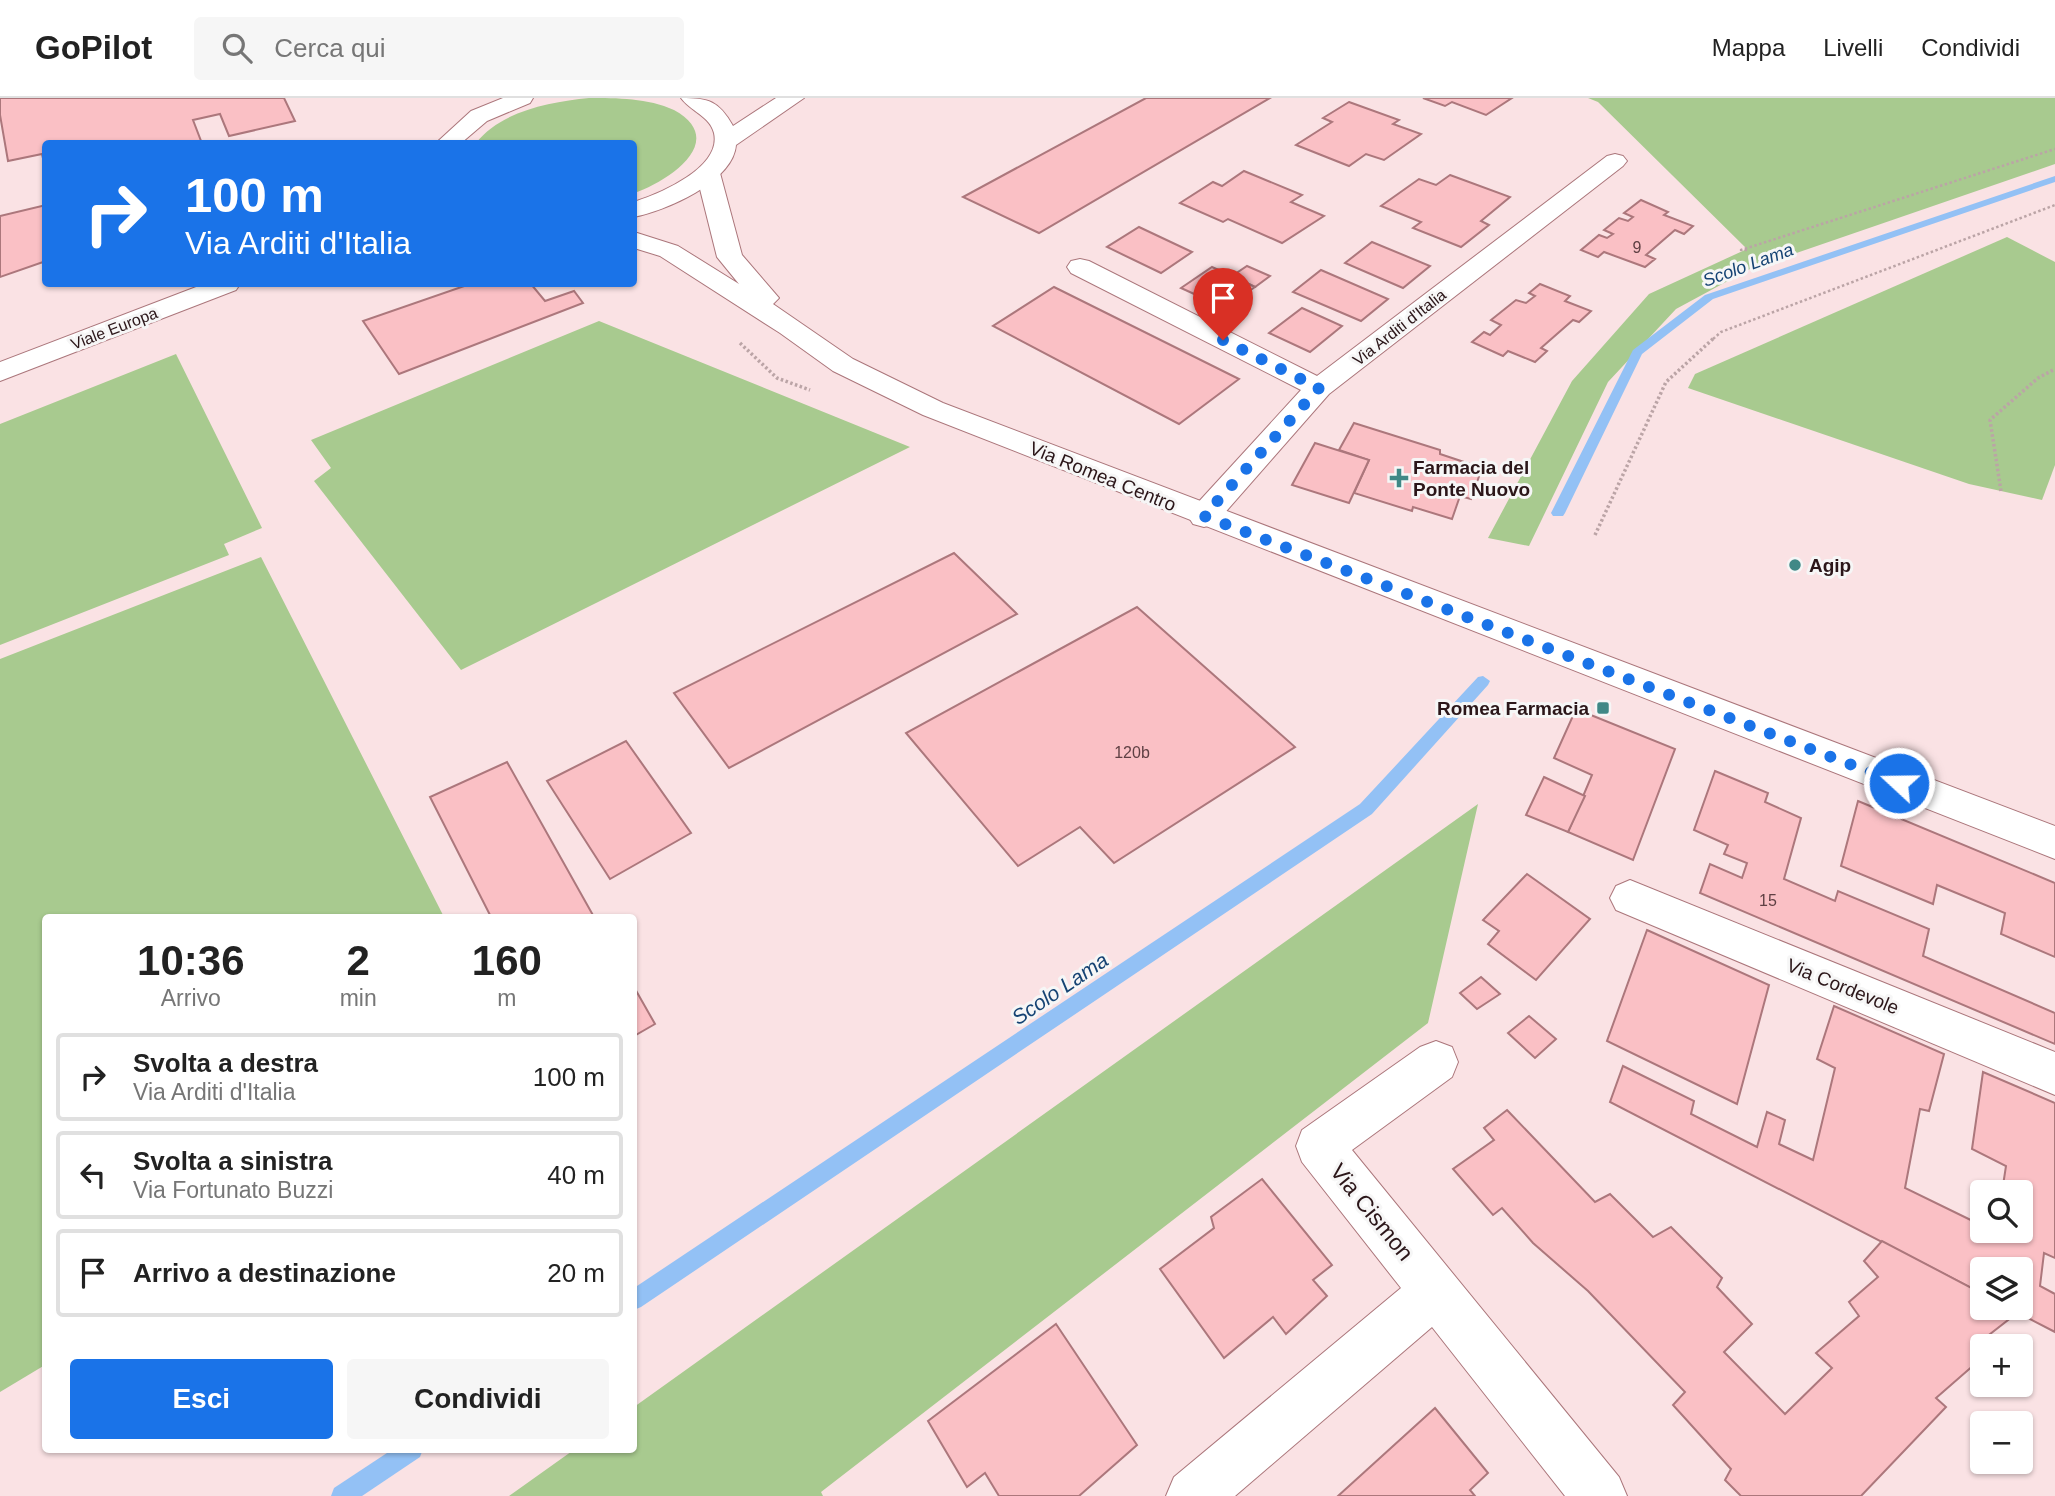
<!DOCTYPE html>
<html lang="it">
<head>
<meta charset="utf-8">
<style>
	:root { --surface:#fff; --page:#f6f6f6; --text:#222; --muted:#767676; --line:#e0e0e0; --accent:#1a73e8 }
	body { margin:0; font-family:Helvetica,sans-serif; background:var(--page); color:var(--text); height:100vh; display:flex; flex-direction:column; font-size:26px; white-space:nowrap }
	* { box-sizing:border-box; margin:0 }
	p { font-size:23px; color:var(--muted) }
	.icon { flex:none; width:38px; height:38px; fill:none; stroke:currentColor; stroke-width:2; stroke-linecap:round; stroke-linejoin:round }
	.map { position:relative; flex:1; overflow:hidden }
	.side { position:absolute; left:42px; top:816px; width:595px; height:539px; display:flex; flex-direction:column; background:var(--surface); border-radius:7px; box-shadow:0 2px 5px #0004 }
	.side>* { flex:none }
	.guide { position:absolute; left:42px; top:42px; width:595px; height:147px; border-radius:7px; box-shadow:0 2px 5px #0004; background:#1a73e8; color:#fff; overflow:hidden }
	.fabs { position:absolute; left:1970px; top:1082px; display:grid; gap:14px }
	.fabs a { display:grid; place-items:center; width:63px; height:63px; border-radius:7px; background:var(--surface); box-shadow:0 2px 5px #0004; font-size:35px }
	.pin { position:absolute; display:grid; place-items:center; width:60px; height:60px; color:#fff; margin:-72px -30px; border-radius:50% 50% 50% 0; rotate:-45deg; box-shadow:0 0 7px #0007 }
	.pin .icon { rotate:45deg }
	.me { position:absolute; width:77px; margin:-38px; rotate:291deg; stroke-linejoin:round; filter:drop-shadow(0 0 5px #0008) }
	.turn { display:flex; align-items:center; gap:24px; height:147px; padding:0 28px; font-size:32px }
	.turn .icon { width:91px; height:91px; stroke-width:2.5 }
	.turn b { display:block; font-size:49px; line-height:60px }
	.eta { display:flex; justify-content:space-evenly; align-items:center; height:119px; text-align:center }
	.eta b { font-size:42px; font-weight:800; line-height:49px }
	.action { display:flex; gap:14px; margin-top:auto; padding:14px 28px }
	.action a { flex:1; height:80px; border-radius:7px; background:var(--accent); color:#fff; font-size:28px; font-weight:800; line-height:80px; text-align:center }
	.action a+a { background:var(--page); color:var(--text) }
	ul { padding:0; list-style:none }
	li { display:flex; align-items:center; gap:21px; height:88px; margin:0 14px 10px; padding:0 14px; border:4px solid var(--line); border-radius:7px }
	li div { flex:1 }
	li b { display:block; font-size:26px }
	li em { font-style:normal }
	header { display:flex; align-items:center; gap:42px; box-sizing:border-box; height:98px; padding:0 35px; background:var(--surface); border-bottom:2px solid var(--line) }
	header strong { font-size:33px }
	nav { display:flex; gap:38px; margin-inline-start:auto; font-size:24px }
	.search { width:490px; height:63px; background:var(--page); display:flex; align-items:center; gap:18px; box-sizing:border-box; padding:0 24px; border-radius:7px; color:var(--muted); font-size:26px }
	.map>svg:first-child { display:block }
	.green { fill:#a8ca8f }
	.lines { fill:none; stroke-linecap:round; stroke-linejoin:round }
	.stream { fill:#93c1f5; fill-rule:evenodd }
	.building { fill:#fac0c5; stroke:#ac777c; stroke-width:2 }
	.minor-casing { stroke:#ab767b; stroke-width:2 }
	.tertiary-casing { stroke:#ab767b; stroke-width:2 }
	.secondary-casing { stroke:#ab767b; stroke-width:2 }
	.path-far1 { stroke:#bba4a6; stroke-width:2.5; stroke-dasharray:2.5 2.5; stroke-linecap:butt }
	.path { stroke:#bba4a6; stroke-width:3.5; stroke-dasharray:2.5 2.5; stroke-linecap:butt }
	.minor { fill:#fff; fill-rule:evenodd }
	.tertiary { fill:#fff; fill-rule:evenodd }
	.secondary { fill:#fff; fill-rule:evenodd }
	.route { stroke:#1a73e8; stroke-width:12; stroke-dasharray:0 21.6 }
	.poi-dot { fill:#408886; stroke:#f6f6f6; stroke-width:2.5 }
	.labels { text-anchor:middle; stroke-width:6; stroke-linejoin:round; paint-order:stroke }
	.number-label { font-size:16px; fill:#5f4044 }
	.far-street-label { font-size:16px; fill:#2b1619; stroke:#f6f6f6 }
	.far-water-label { font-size:18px; font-style:italic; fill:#154373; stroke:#f6f6f6 }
	.poi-label { font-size:19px; font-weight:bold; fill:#2b1619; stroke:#f6f6f6; text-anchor:start }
	.street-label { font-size:19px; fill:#2b1619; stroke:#f6f6f6 }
	.water-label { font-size:21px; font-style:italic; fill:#154373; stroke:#f6f6f6 }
	.near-street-label { font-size:23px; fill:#2b1619; stroke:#f6f6f6 }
</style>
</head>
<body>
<header>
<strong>GoPilot</strong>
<div class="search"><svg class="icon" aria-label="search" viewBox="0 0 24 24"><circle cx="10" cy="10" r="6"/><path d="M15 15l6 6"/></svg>Cerca qui</div>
<nav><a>Mappa</a><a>Livelli</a><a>Condividi</a></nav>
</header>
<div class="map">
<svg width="2055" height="1398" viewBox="0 0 2055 1398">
	<rect width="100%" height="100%" fill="#fae2e4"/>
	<g class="green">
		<path d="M589,0C617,0 648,0 674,12C730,43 667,84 634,95V46L476,45C501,13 550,4 589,0Z"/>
		<polygon points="1588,0 2055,0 2055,66 1750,171 1676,211 1608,284 1529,448 1488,440 1572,283 1649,196 1747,151 1598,4"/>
		<polygon points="2007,139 2055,164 2055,367 2042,402 1969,386 1688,290 1695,276"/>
		<polygon points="599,223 910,349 461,572 314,383 331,370 311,342"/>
		<polygon points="176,256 262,430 224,446 229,457 0,547 0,326"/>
		<polygon points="261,459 444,819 46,819 45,1267 0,1294 0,561"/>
		<polygon points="1478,706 1428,925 821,1394 823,1398 509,1398 575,1351 634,1351 634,1309"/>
	</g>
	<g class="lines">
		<g class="stream">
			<polygon points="2055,78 2055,84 1713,201 1642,256 1565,415 1563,418 1553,418 1551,415 1633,252 1705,197"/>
			<polygon points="1483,578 1490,583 1488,587 1372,716 641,1209 634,1212 634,1190 1360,706 1478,579"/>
			<polygon points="393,1351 423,1351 420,1359 362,1398 331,1398 334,1390"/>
		</g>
	</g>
	<g class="building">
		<polygon points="0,0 284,0 295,23 229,38 220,16 193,22 201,43 192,46 46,46 46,73 42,56 8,63 0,17"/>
		<polygon points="1146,0 1270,0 1039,135 963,99"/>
		<polygon points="1423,0 1512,0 1486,17 1452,4 1445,8"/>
		<polygon points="1349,4 1399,22 1393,26 1421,36 1384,62 1366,56 1349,68 1296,47 1332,24 1323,20"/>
		<polygon points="1244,73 1302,97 1291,104 1324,118 1282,145 1228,121 1223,124 1180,105 1213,84 1222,88"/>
		<polygon points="1450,77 1510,99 1481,123 1489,127 1461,149 1413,130 1421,124 1381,108 1419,81 1436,87"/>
		<polygon points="1641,102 1668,114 1664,117 1693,128 1684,136 1675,132 1646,157 1655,161 1645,169 1604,154 1598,159 1581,152 1599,137 1607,140 1613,136 1604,132 1619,120 1628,123 1633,119 1624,115"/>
		<polygon points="46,107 46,163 0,179 0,118"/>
		<polygon points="1139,129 1192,154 1161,175 1107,149"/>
		<polygon points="1372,144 1430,168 1403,190 1345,165"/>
		<polygon points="1247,168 1270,178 1255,189 1232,178"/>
		<polygon points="1212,169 1232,178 1255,189 1225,210 1181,190"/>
		<polygon points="1321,172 1388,201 1361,223 1293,194"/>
		<polygon points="470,186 531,186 545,203 574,193 583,205 399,276 363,223"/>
		<polygon points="1540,186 1570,198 1565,203 1591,213 1579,224 1573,222 1541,250 1547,253 1535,264 1508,253 1503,258 1472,244 1484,234 1490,237 1501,227 1491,222 1516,202 1526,205 1535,198 1529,195"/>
		<polygon points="1054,189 1239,281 1179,326 993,228"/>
		<polygon points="1302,210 1342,228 1310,254 1269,235"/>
		<polygon points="1354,325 1440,352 1440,356 1482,370 1471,401 1460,398 1452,421 1413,409 1412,413 1354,395 1369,362 1339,352"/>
		<polygon points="1315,345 1369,362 1349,405 1292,387"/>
		<polygon points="954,455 1017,516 729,670 674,595"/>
		<polygon points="1137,509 1295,649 1114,765 1080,729 1018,768 906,635"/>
		<polygon points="1576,611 1675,651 1633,762 1568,734 1592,677 1554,660"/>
		<polygon points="626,643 691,735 610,781 547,683"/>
		<polygon points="507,664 594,819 491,819 430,699"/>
		<polygon points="1715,673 1768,695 1765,704 1801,720 1784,781 1835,803 1838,793 1929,831 1923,858 2055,915 2055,946 1700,795 1710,766 1742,780 1747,765 1724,756 1728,747 1694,732"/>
		<polygon points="1544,679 1585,698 1568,734 1526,717"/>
		<polygon points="1858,703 2055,785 2055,859 2001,836 2005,815 1937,787 1933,806 1841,768"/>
		<polygon points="1527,776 1590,821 1536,882 1488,846 1499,833 1483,822"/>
		<polygon points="1647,832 1769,887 1737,1006 1607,943"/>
		<polygon points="1481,879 1500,896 1477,911 1460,895"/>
		<polygon points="634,889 655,926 634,938"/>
		<polygon points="1834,908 1944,956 1929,1013 1920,1011 1905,1090 1983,1128 1983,1132 2021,1132 2021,1094 2002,1094 2006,1068 1972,1051 1983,974 2055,1005 2055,1160 2044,1155 2040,1188 2055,1196 2055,1234 2007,1209 2021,1209 2021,1171 1983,1171 1983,1196 1610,1004 1623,968 1694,1003 1691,1016 1757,1049 1767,1014 1785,1022 1779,1046 1813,1062 1835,970 1817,961"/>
		<polygon points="1529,918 1556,941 1535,960 1508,935"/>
		<polygon points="1507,1012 1595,1104 1610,1096 1653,1139 1671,1129 1722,1180 1717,1189 1752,1226 1724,1254 1785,1316 1832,1270 1816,1255 1859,1218 1849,1204 1878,1179 1864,1163 1882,1143 1983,1196 1983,1209 2007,1209 2017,1215 1976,1247 1983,1259 1936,1300 1946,1309 1861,1398 1741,1398 1725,1382 1731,1371 1673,1307 1685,1294 1588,1193 1533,1145 1502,1110 1493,1117 1453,1071 1494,1042 1484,1030"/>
		<polygon points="1262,1081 1332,1167 1313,1182 1327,1198 1286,1236 1273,1219 1224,1260 1160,1171 1214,1130 1211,1119"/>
		<polygon points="1056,1226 1137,1347 1079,1398 999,1398 985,1375 967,1389 928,1323"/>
		<polygon points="1435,1310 1488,1375 1470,1392 1475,1398 1338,1398"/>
	</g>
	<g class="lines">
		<g class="minor-casing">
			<g id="minor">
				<polygon points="1615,56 1623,58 1627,63 1623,68 1329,296 1215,426 1204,429 1193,426 1188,418 1193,410 1301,292 1071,175 1067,169 1071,163 1080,161 1089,163 1317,278 1607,58"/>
				<polygon points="1630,782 2055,954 2055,997 1616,812 1610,800 1616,788"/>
				<polygon points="1436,943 1452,949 1458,964 1452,979 1352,1052 1619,1379 1627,1398 1565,1398 1432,1229 1235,1398 1166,1398 1174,1379 1401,1190 1302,1064 1296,1048 1302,1032 1420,949"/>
			</g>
		</g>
		<g class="tertiary-casing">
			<polygon id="tertiary" points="708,68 716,70 720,75 742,157 779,200 773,206 853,261 943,305 2055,728 2055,761 923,317 833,273 780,235 660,158 634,150 634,134 678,148 739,186 717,159 696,75 700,70"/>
		</g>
		<g class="secondary-casing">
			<g id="secondary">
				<polygon points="503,0 533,0 530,5 487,23 460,46 435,46 471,13"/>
				<path d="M681,0C709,0 719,3 733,28L776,0H804L736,47C733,84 665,113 634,119V104C659,96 722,70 714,35C710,18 690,13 681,0Z"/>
				<polygon points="204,186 240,186 236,192 0,283 0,264"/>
			</g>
		</g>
		<g class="path-far1">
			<polyline points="1747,152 1741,152 2055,51"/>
			<polyline points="1713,241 1721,234 2055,107"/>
		</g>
		<g class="path">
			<polyline points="740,245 777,280 810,292"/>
			<polyline points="2001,393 1990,322 2038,280 2055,271"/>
			<polyline points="1595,437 1666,284 1715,239"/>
		</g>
		<use href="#minor" class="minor"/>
		<use href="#tertiary" class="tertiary"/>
		<use href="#secondary" class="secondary"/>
	</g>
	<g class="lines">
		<polyline class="route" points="1223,242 1319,290 1204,418 1899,685"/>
	</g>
	<g class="poi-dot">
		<path d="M1395.5 369.5h7v7h7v7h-7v7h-7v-7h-7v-7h7z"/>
		<circle cx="1795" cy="467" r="7"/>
		<rect x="1596" y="603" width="14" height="14" rx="3.5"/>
	</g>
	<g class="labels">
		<g class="number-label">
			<text x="1637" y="155">9</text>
			<text x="1132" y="660">120b</text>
			<text x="1768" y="808">15</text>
		</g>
		<g class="far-street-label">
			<text transform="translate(1399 229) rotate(-38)" y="6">Via Arditi d'Italia</text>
			<text transform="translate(114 230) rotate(-21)" y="6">Viale Europa</text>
		</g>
		<g class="far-water-label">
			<text transform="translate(1748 167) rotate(-20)" y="6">Scolo Lama</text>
		</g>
		<g class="poi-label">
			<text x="1413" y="376">Farmacia del<tspan x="1413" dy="22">Ponte Nuovo</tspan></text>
			<text x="1809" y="474">Agip</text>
			<text x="1589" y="617" text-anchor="end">Romea Farmacia</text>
		</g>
		<g class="street-label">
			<text transform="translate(1103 378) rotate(22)" y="7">Via Romea Centro</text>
			<text transform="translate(1843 888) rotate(22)" y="7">Via Cordevole</text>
		</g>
		<g class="water-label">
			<text transform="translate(1060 891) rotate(-34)" y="7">Scolo Lama</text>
		</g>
		<g class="near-street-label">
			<text transform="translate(1372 1114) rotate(51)" y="8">Via Cismon</text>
		</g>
	</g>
</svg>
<div class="fabs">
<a><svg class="icon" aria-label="search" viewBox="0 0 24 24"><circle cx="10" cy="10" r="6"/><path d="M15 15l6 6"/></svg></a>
<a><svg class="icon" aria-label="layers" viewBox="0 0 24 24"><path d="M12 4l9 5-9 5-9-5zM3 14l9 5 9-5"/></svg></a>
<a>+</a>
<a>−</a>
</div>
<div class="pin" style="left:1223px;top:242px;background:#d93025"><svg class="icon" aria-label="arrive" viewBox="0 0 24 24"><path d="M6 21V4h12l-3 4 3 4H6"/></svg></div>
<svg class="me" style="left:1899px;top:685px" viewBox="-20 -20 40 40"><circle r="17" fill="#1a73e8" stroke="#fff" stroke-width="3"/><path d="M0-11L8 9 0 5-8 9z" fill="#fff"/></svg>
<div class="guide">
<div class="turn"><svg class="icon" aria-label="right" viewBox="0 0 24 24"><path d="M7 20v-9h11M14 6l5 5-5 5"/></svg><div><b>100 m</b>Via Arditi d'Italia</div></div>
</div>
<section class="side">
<div class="eta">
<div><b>10:36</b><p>Arrivo</p></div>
<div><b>2</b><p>min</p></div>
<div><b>160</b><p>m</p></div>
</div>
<ul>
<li><svg class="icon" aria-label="right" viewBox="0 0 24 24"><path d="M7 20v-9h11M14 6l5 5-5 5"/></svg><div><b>Svolta a destra</b><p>Via Arditi d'Italia</p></div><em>100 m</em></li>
<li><svg class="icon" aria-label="left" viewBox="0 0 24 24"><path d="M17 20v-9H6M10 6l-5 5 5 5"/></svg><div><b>Svolta a sinistra</b><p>Via Fortunato Buzzi</p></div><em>40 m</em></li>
<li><svg class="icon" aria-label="arrive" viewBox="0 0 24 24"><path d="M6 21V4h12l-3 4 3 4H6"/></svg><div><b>Arrivo a destinazione</b></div><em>20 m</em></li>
</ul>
<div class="action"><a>Esci</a><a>Condividi</a></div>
</section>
</div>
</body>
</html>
